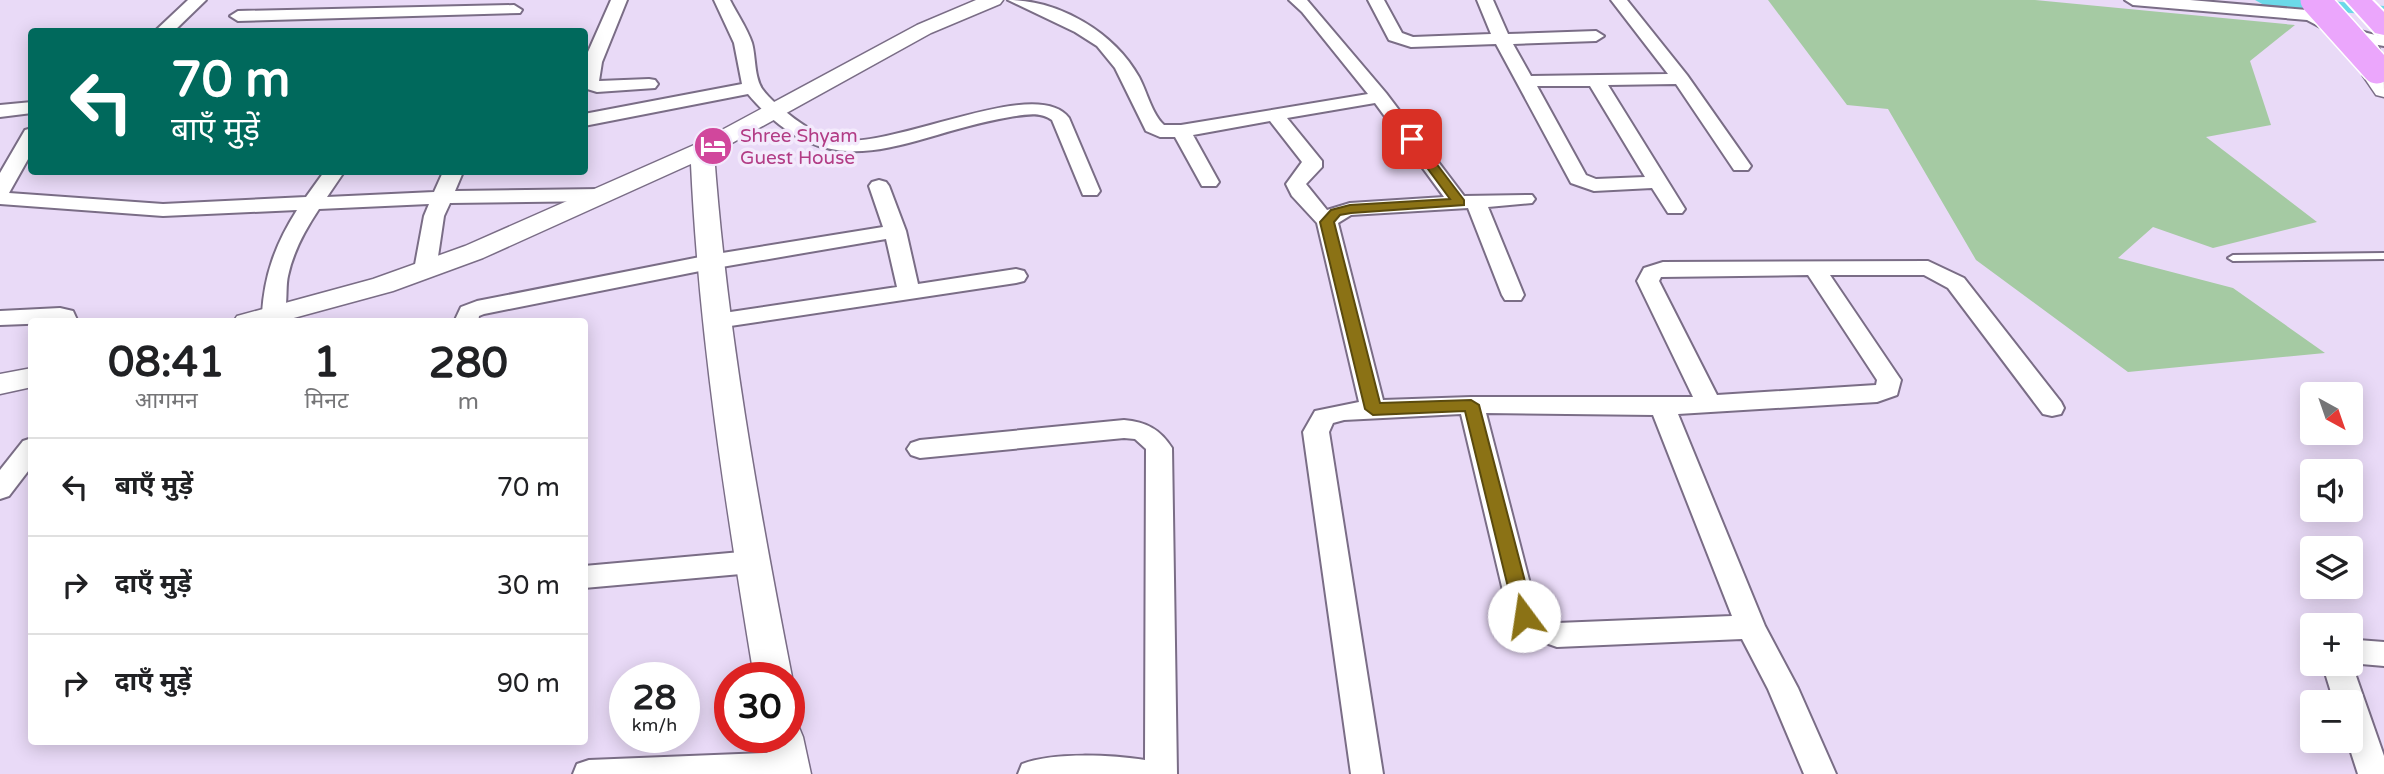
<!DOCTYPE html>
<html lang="hi">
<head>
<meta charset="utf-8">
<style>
	:root { --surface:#fff; --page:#f2f2f2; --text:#202124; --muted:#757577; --line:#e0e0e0 }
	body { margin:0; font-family:"Varela Round","Noto Sans Devanagari",sans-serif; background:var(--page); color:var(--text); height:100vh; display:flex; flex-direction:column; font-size:26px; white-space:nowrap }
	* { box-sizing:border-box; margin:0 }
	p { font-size:23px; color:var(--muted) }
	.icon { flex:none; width:38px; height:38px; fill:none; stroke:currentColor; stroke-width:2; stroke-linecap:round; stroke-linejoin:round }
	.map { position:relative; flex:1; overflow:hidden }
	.details { position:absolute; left:28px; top:318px; width:560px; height:427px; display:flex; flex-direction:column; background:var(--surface); border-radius:7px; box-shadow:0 4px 18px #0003 }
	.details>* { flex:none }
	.top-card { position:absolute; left:28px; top:28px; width:560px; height:147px; border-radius:7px; box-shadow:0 4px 18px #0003; background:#00695c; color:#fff; overflow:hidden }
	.needle { width:46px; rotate:140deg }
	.controls { position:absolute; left:2300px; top:382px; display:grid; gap:14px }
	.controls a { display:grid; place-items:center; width:63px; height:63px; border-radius:7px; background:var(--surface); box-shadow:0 4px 18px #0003; font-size:35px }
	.speed { position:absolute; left:609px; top:662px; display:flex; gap:14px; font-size:35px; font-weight:700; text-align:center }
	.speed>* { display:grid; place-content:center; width:91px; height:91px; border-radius:50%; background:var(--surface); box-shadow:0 4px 18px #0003; line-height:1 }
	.speed small { font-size:18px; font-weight:400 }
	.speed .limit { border:10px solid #d22; background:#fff; color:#111 }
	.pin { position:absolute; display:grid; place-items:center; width:60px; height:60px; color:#fff; margin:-30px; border-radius:14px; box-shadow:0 4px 10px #0006 }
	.me { position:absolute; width:77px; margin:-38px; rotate:346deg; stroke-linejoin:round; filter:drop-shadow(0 0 5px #0008) }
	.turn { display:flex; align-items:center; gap:24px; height:147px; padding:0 28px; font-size:32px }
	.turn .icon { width:91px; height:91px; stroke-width:2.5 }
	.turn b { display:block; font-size:49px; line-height:60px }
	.eta { display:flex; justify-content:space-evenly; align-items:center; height:119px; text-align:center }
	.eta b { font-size:42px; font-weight:800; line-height:49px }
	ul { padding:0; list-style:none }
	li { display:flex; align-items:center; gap:21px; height:98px; padding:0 28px; border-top:2px solid var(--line) }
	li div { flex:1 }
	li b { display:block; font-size:26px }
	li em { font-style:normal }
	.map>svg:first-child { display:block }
	.green { fill:#a5caa3 }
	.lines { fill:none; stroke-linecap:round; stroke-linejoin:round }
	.canal { fill:#6bd9e8; fill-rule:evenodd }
	.service-casing { stroke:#7a6d86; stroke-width:4 }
	.minor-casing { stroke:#7a6d86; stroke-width:4 }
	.tertiary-casing { stroke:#7a6d86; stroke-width:3 }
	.trunk-casing { stroke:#fff; stroke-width:4 }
	.service { fill:#fff; fill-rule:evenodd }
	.minor { fill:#fff; fill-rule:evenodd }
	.tertiary { fill:#fff; fill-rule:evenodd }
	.trunk { fill:#eba6fc; fill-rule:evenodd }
	.trunk-bridge-casing { stroke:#fff; stroke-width:32; stroke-linecap:butt }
	.trunk-bridge { stroke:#eba6fc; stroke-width:29 }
	.route { fill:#8b7215; stroke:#5a4a0e; stroke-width:2 }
	.labels { text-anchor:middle; stroke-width:7; stroke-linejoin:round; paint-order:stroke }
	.far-hotel-label { font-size:19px; fill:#b23c85; stroke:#f3eafc; text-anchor:start }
</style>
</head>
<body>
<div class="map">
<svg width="2384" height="774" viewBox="0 0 2384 774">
	<rect width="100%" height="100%" fill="#e9daf7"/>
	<polygon class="green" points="1768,0 2035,0 2295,25 2250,61 2271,125 2206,137 2317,222 2213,248 2153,227 2118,258 2233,288 2325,353 2128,372 1976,260 1888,109 1847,105"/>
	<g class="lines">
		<polygon class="canal" points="2255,0 2321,0 2384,6 2384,16 2264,5"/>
		<g class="service-casing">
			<polygon id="service" points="2384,253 2384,259 2233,261 2228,258 2233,255"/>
		</g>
		<g class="minor-casing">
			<g id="minor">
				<polygon points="188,0 206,0 173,32 154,32"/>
				<polygon points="611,0 627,0 602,62 599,81 649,79 655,80 658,84 655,88 597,92 584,88 584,61"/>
				<path d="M714,0H730C737,14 747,28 752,43C756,57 754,78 763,90C774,105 813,135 832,139C887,154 1036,73 1069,118L1100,191L1097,195H1083L1052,120C1039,111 1025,115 1010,117C906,134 834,196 748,94L584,126V114L742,84L734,43Z"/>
				<path d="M1008,0C1059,0 1114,32 1139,77C1147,92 1152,114 1164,125H1181L1368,94L1302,12L1289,0H1307L1386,93L1464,196L1532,195L1535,199L1532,203L1488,207L1524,295L1521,300H1505L1502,295L1468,208L1351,215L1338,223L1383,400L1471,397H1693L1637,281L1644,268L1663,262L1928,261L1964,278L2061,402L2064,408L2061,414L2052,416L2043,414L1948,288L1924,275H1830L1901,380L1897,395L1877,402L1678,414L1765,626L1798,688L1836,774H1804L1768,689L1742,639L1557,647L1526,636L1509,616L1461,414L1344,420L1333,423L1329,432L1383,774H1351L1303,432L1315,411L1359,402L1317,223L1292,196L1286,184L1302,162L1270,121L1193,135L1219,182L1216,186H1202L1175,137H1160L1146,131L1115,68L1097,46L1075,32ZM1375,103L1444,197L1350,203L1327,210L1306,184L1322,167V161L1287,118ZM1808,275L1877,380L1876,385L1717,395L1659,281L1661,277ZM1486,413L1653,415L1732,616L1557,623L1546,620L1537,611Z"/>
				<path d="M1368,0H1384L1402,33L1413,37L1491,34L1477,0H1493L1508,34L1596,31L1604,36L1596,41L1513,44L1531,76L1668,74L1611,0H1627L1687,75L1751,166L1748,170H1734L1676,84L1608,85L1685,209L1682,213H1668L1652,188L1594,191L1571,183L1496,44L1411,47L1389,40ZM1537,86H1590L1645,177L1596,179L1586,175Z"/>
				<path d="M2125,0H2190L2307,10C2337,16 2351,33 2384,36V46L2343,39L2307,20L2133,5Z"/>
				<polygon points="514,5 522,10 520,13 238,21 230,16 238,11"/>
				<polygon points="32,102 32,113 0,117 0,105"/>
				<path d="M32,128V152L9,193L163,204L306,197L324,172H344L327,197L434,192L443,172H463L455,191L601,189L608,191L611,195L608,199L601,201L450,203L444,216L436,270L433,275H417L414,270L424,216L429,204L319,209C305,230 293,252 288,276C285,289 289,309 281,320H265L262,315C264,275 276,243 297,210L163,216L0,204V173L25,130Z"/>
				<polygon points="879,180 886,182 889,186 906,231 918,284 1016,269 1024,271 1027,276 1024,281 1016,283 717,328 709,326 705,321 709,316 717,314 897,287 886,239 710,269 484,314 479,316 478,322 454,322 461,307 477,301 710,255 883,227 869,186 872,182"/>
				<polygon points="60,308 73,311 78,322 0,325 0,311"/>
				<path d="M1124,420C1146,422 1160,429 1172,448L1177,774H1018L1022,764C1054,752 1111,755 1145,760L1146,449L1135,439L1124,438L920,458L911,455L907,449L911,443L920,440Z"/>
				<polygon points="32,438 32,466 9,496 0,499 0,470 23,441"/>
				<polygon points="752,551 762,554 766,562 762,570 752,573 584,588 584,566"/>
				<polygon points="2358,640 2384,642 2384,666 2361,664 2358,666 2356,676 2384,756 2384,774 2358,774 2347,740 2350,740 2350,702 2334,702 2326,676 2328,663 2350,663 2350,642"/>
				<polygon points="790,752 802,756 806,766 803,774 573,774 577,764 589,760"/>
			</g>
		</g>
		<g class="tertiary-casing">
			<g id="tertiary">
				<path d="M976,0H1003L1000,4L931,33L714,153C727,330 758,503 792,677L789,682V677H754C726,507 699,337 691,164L483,258L393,291L279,322H233L237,316L373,279L465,246L694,145L917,25Z"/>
				<path d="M2369,39L2376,41C2384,56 2384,79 2384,97L2376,95L2363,76L2359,45L2362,41Z"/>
				<polygon points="32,368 32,387 0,394 0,374"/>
				<polygon points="789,722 798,725 803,737 811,774 771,774 765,737 789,737"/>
			</g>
		</g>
		<g class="trunk-casing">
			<polygon id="trunk" points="2345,0 2372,0 2384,12 2384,35 2375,33"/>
		</g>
		<use href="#service" class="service"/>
		<use href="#minor" class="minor"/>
		<use href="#tertiary" class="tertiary"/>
		<use href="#trunk" class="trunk"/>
		<g class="trunk-bridge-casing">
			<polyline id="trunk-bridge" points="2315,0 2377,69"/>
		</g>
		<use href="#trunk-bridge" class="trunk-bridge"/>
	</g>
	<polygon class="route" points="1412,136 1416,137 1464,200 1464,205 1351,213 1340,215 1334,222 1380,403 1471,400 1479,405 1534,616 1531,621 1524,623 1517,621 1515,616 1465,411 1373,415 1365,409 1320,222 1331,210 1350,205 1450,199 1406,139"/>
	<defs>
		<g id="hotel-disc" transform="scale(2.0125)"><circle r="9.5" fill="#d1479c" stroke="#f3eafc"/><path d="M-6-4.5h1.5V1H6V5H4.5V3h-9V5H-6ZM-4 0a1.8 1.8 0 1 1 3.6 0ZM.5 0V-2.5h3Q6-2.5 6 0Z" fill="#fff"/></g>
	</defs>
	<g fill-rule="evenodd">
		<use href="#hotel-disc" x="713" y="146"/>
	</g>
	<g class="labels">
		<g class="far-hotel-label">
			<text x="740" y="142">Shree Shyam<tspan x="740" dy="22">Guest House</tspan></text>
		</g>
	</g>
</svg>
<div class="controls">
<a><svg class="needle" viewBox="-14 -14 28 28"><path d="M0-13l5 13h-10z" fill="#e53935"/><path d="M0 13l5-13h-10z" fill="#757577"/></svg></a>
<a><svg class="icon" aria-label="sound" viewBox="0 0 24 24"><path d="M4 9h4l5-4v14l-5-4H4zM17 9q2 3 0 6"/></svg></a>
<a><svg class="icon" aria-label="layers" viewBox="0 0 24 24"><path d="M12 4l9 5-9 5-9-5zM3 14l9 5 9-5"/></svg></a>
<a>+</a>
<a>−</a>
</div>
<div class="speed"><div>28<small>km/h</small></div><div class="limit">30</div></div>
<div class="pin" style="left:1412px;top:139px;background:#d93025"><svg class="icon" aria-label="arrive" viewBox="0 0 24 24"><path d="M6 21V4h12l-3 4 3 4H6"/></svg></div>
<svg class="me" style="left:1524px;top:616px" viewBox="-20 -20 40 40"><circle r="19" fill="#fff"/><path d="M0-13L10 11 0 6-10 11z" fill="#8b7215"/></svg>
<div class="top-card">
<div class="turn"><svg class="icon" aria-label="left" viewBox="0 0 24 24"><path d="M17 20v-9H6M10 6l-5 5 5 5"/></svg><div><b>70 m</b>बाएँ मुड़ें</div></div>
</div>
<section class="details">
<div class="eta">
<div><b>08:41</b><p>आगमन</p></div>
<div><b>1</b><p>मिनट</p></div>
<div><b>280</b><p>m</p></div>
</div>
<ul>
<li><svg class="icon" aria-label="left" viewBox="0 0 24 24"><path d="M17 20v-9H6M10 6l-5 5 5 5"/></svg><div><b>बाएँ मुड़ें</b></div><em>70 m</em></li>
<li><svg class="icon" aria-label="right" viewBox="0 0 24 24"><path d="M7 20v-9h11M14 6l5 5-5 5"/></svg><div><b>दाएँ मुड़ें</b></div><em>30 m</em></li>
<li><svg class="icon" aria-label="right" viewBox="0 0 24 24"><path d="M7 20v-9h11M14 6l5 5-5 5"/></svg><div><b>दाएँ मुड़ें</b></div><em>90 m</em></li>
</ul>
</section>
</div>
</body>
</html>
